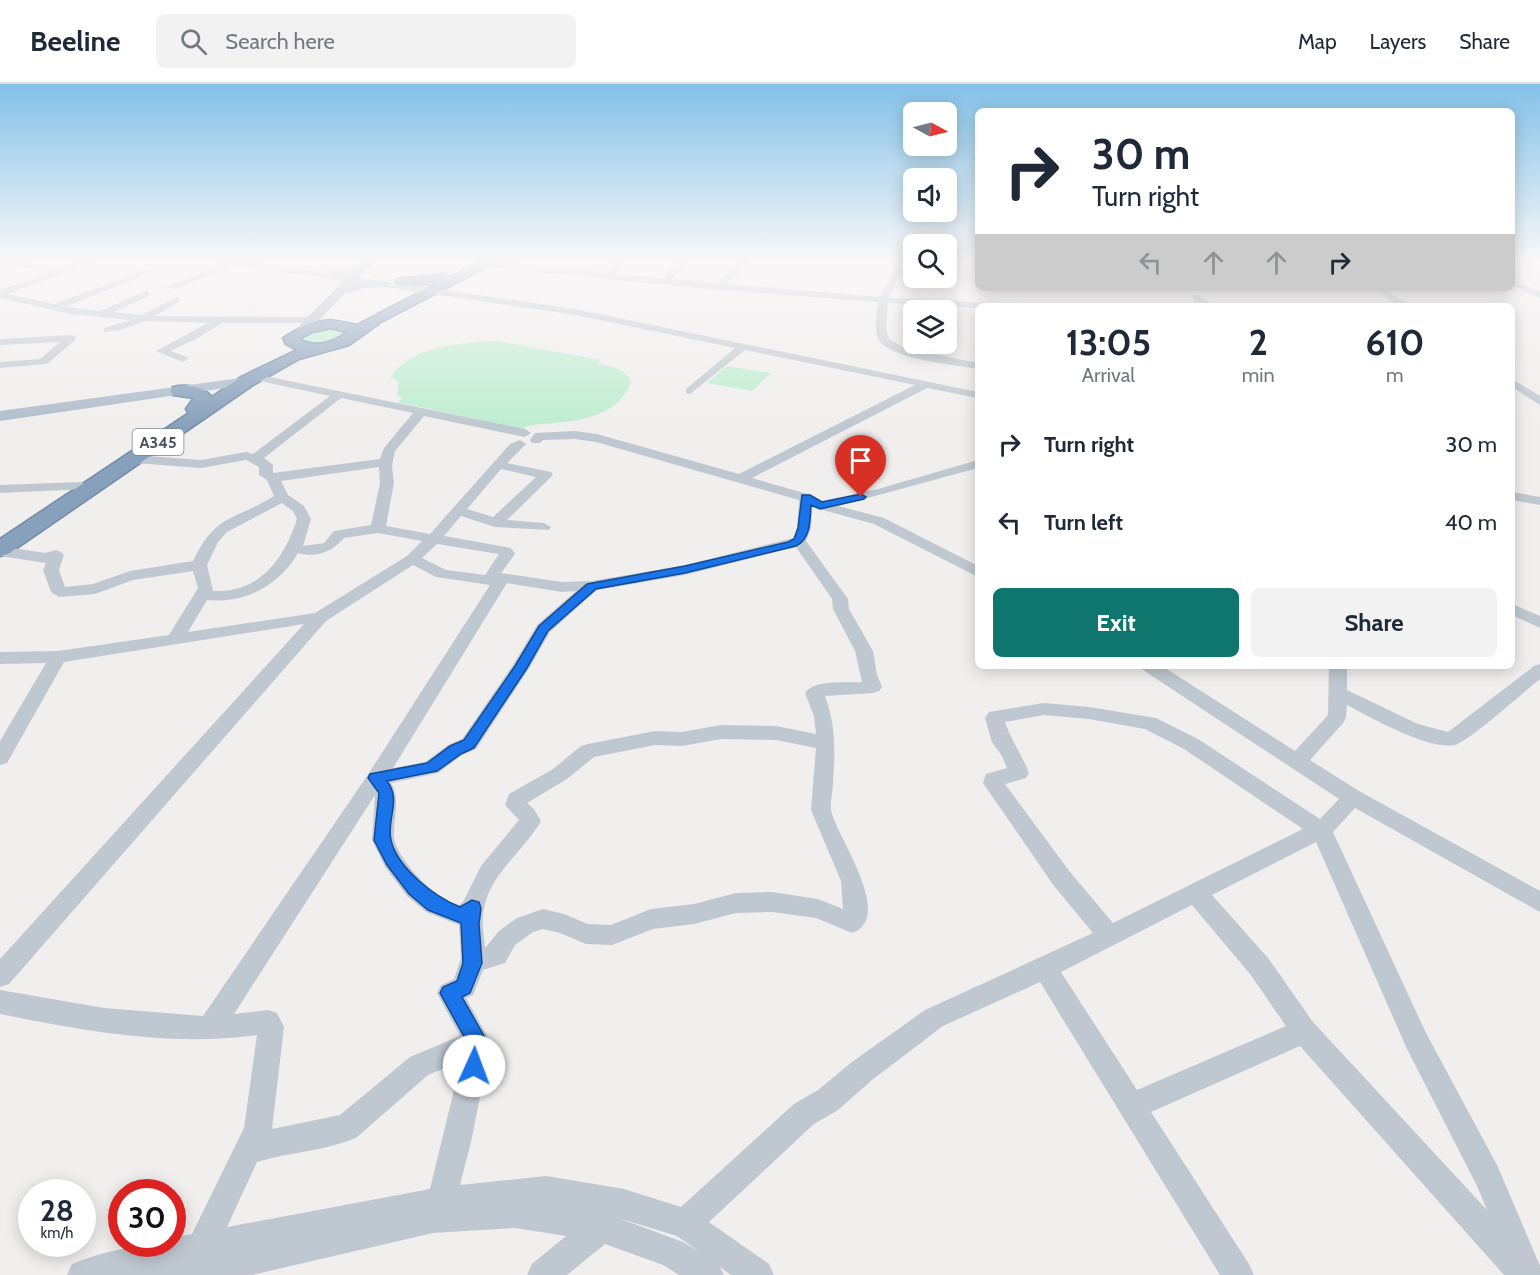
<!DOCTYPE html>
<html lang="en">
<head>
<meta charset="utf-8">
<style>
	:root { --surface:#fff; --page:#f2f2f3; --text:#1f2937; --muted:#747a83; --line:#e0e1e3; --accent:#0f766e }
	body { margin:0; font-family:Cabin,sans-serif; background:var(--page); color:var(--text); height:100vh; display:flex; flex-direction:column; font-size:22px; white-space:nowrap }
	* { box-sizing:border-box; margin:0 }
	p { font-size:20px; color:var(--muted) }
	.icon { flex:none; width:33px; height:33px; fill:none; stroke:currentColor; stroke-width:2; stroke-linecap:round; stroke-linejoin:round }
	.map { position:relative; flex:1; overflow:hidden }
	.details { position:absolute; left:975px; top:219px; width:540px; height:366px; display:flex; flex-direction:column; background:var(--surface); border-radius:9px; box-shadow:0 3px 15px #0003 }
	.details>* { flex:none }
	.hud { position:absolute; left:975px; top:24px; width:540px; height:183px; border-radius:9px; box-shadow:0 3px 15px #0003; background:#fff; color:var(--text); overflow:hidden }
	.needle { width:39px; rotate:97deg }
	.buttons { position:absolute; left:903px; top:18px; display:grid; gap:12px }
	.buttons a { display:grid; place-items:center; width:54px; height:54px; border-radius:9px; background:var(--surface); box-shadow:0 3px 15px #0003; font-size:30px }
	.speed { position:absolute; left:18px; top:1095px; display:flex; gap:12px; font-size:30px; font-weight:700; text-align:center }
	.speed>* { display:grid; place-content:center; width:78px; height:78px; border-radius:50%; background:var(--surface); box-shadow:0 3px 15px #0003; line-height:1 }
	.speed small { font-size:15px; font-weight:400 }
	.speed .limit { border:9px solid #d22; background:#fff; color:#111 }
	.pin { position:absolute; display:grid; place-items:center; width:51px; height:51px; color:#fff; margin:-62px -26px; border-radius:50% 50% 50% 0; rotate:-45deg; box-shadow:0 0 6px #0007 }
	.pin .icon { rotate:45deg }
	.me { position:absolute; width:66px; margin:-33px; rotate:2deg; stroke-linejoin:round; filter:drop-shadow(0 0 4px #0008) }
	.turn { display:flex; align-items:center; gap:21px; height:126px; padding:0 18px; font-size:27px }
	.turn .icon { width:78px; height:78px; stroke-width:2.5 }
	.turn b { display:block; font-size:42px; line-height:51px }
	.lanes { display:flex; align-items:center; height:57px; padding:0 18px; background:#0003; justify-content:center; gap:30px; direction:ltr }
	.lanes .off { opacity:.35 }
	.eta { display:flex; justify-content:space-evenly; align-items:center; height:102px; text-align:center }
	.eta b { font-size:36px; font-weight:800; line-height:42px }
	.button { display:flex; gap:12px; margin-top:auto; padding:12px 18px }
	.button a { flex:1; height:69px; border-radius:9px; background:var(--accent); color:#fff; font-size:24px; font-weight:800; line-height:69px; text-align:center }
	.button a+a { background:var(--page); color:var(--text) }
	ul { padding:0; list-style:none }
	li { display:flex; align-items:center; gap:18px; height:78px; padding:0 18px }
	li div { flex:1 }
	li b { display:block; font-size:22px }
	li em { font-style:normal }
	header { display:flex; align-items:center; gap:36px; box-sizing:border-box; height:84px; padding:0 30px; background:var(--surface); border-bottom:2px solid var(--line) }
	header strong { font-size:28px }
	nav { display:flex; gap:33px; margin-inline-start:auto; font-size:21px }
	.search { width:420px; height:54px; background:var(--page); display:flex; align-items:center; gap:15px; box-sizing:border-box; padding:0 21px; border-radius:9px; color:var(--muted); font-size:22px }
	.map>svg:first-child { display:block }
	.green { fill:#beedd0 }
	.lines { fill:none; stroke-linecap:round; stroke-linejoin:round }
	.highway-casing { stroke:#738ba7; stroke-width:3 }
	.minor { fill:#bfc8d0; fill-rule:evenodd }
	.major { fill:#afbdcc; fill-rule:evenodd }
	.highway { fill:#87a0bb; fill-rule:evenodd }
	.route { fill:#1a73e8; stroke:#114b97; stroke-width:1.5 }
	.labels { text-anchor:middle; stroke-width:6; stroke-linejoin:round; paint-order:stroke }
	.shield { fill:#fff; stroke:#7e858c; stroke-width:1.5 }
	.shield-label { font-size:16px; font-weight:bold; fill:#47515b }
</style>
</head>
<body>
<header>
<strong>Beeline</strong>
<div class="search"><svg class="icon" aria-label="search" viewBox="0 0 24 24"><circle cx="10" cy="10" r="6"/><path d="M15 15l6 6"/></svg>Search here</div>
<nav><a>Map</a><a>Layers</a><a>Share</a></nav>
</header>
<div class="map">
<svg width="1540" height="1191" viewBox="0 0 1540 1191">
	<rect width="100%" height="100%" fill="#f1eeee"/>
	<g class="green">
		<polygon points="343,242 350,252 318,261 298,258 302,248"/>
		<path d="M497,257L601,276L597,279C610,283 626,284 631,298C620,330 583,337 553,339C542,341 532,339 522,345L397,318L403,314L397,311L399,298L391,293C411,261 463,259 497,257Z"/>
		<polygon points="727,282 771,289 752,307 707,299"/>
	</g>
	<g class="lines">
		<g class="highway-casing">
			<path id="highway" d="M483,176H500L381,238L349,261L299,275L253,301L8,470L0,472V455L189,329L186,325L194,314L173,311L170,307L173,303C186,300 203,302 212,313L241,293L297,266L286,260L283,254L308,239L331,236L357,241L437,199L402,202L397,201L395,198L397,195L444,190L450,193ZM331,244L347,248C334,259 315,264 299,255L312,248Z"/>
		</g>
		<g class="minor">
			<polygon points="0,176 62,184 85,176 98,176 7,210 54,220 145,186 152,188 65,223 100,227 146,207 149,208 149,212 113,228 142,231 176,213 179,214 179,218 154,232 310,233 315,236 310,239 222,239 196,255 170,267 187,273 188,275 183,278 156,267 208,239 145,237 120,246 104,248 104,244 131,236 71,230 0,214 0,206 53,188 0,180"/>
			<path d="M213,176H236L575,225L978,308V314L927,304L752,394L811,411L822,417L878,405L978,376V384L838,422L884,434L978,482V493L874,440L812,423L811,444L806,457L848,515L849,525L873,567L877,591L882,603L879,607L873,609L825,612C836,642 835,667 833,698C833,707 830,717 831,726C836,752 896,833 852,849L816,834L772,828L736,829L694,840L653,845L612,861L586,860L560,849L543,845L533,848L515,861L505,879L483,886L473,911L466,914L491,959L471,1058L460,1101L546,1092L624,1105L681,1123L794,1020L818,1006L852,978L925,926L1093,849L1054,802L983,699L986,690L1007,684L1002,672L992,658L985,634L989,628L1044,619L1089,623L1156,634L1198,655L1320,735L1339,715L1143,586L1140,582H1162L1295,667L1328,631L1329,582H1347V606L1418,640L1448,648L1534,582L1540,580V595C1525,607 1469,657 1455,661C1431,667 1369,633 1347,621L1346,633L1344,638L1310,676L1359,707L1540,807V828L1355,724L1333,748L1425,947L1498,1083L1540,1182V1191H1504L1300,962L1151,1028L1249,1180L1254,1191H1220L1040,898L943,942L872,996L838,1026L814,1040L709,1138L769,1180L774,1191H731L720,1183L724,1191H679L663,1181L605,1160L567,1191H527L532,1180L566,1152L515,1144L433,1149L252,1191H67L72,1180C102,1167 140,1160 172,1160V1154L192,1150L244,1044L257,951C171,963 85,947 0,930V906L104,924L203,932L369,689L490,501L436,493L413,481L326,537L9,900L0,903V875L304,540L64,578L7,679L0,681V657L46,579L0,580V568L58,567L169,551L198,504L193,487L133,496L95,510L59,513L51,508L43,486L46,479L0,472V462L45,469L56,466L61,468L64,471L59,486L65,503L93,500L130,487L193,477C216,429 234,437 274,412L267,396L259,391V383L246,376L201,384L134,379L128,375L134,371L201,376L246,368L253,370L330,312L251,295L249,293L255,290L525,345L531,349L525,353L424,332L395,367L392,382L394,399L386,442L430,450L510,360L520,356L526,360L507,379L551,388L553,391L507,436L544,439L551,443L549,446L495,443L461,432L444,452L511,464L515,470L501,489L562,498L592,497L685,481L793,454L797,444L799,416L596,358L575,355L543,356L540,359H532L530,356L535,349L575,347L597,350L739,390L915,301L745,266L690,310L686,309V305L735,264L575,231L236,181L174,205L166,203L225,180ZM341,314L413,329L384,364L380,375L273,389V381L264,374ZM379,383L380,399L371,441L334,447L324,459L303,462L311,435L304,422L288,411L281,397ZM501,385L536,393L493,433L467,425ZM282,419L293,427L297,435C284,475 260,509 213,507L207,481L218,458L227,448ZM378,449L422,457L407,472L315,529L188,548L207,516C244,520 279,502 298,469C316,474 332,468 344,454ZM437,460L499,470L485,491L446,486L422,474ZM796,463L832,515L833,525L855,567L862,598C846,599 814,595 805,609L814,632L816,650L776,642L721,641L682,648L655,647L588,660L581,662L553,685L509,710L505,721L519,736L481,782L463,818L459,821C454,819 447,817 442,814C427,805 395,771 394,753C393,735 401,714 391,699L438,689L462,671L476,665L530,583L550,548L597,506L685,491ZM507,499L562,508L576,507L537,541L513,581L462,655L448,661L425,678L393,684ZM1044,631L1089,635L1145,645L1184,665L1303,745L1113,839L1070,788L1005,700L1026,694L1029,689C1022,671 1011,656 1005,638ZM721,655L776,656L816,664L811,726L841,797L843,825L818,815L772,808L736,809L694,820L651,825L611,841L588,840L564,830L543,825L517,834L499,847L485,864C484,853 482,842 483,831C486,792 523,769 541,737L534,725L527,719L567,695L594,673L655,661L682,662ZM375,711L372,756L385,783L407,812L426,828L459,841L461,874L454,895L441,901L437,909L460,952L410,973L340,1031L272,1045L284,943L277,929L268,926L234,930ZM1316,758L1407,965L1477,1102L1487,1126L1313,938L1268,874L1212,811ZM1192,821L1250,890L1286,942L1137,1006L1061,888ZM461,977L430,1105L227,1143L257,1078C289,1068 325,1067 356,1054L428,991ZM618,1134L677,1152L700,1168L683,1158Z"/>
			<path d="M609,176H618L622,181L614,190L663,194L680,176H689L672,195L718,199L741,176H750L727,200L880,213L898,176H906L889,214L989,219L994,222H978V224L888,219L886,244L889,255L904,264L978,279V285C957,281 889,275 879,256C873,246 877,230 878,218L719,206L488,183L484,180L488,177L606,189L613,181Z"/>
			<polygon points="1512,195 1540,208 1540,214 1512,201"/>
			<polygon points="1332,204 1342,204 1336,208"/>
			<polygon points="1373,204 1384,204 1410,222 1399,222"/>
			<polygon points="1193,211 1199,211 1213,222 1202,222 1193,215"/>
			<polygon points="71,251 75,252 75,256 47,280 0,284 0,278 40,275 60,258 0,261 0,255"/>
			<polygon points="1512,295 1540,312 1540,321 1512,303"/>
			<polygon points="81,398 88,402 86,405 0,409 0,401"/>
			<polygon points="1512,408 1540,413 1540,421 1512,416"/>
			<polygon points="1512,520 1540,532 1540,544 1512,531"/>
		</g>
		<g class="major">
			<path d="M366,176H377L354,200C364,196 381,195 390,201L388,203L364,204L350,209L346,208L306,249H298L296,246L298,243L351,190L332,191L327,188L328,186L351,184Z"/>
			<polygon points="247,293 254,297 252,300 0,337 0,327"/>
		</g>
		<use href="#highway" class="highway"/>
	</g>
	<linearGradient id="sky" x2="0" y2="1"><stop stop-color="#83c1e8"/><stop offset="0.51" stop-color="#f9f7f7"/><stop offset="1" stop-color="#f9f7f7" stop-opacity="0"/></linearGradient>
	<rect width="1540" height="343" fill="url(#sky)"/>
	<path class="route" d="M861,410L866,413L864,415L820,425L811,421C810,436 811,455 796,462L685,489L596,505L548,547L527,584L474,664L461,670L437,687L387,697C402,717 386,735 391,756C397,784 435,813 460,823L472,816L479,818L481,824L479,840L482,879L470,909L462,913L488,959L481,989L474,992L467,989L464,982L468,960L440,909L443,903L457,897L463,879L461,839L428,826L409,810L387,781L374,756L379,709L368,694L370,690L427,679L450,662L464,656L515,582L539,542L587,500L685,482L788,458L794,455L798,444L802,411H810L822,418Z"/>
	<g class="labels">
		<rect class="shield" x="132.5" y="345" width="51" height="26" rx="4.5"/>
		<g class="shield-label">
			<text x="158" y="364">A345</text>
		</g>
	</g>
</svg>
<div class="buttons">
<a><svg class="needle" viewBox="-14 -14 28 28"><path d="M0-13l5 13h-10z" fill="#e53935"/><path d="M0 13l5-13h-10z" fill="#747a83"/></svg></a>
<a><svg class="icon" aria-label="sound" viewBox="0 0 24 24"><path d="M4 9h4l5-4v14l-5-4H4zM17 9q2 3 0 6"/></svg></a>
<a><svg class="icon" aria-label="search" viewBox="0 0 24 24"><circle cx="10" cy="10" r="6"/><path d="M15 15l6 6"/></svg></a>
<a><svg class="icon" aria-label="layers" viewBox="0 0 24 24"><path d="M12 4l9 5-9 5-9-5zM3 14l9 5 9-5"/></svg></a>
</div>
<div class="speed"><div>28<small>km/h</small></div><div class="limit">30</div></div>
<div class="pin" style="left:861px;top:413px;background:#d93025"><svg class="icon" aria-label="arrive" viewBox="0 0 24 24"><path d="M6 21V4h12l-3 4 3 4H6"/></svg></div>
<svg class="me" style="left:474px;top:982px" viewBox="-20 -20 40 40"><circle r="19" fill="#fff"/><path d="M0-13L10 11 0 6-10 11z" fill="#1a73e8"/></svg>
<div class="hud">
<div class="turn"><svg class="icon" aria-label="right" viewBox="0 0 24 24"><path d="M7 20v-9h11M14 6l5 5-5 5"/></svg><div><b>30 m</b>Turn right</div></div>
<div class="lanes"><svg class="icon off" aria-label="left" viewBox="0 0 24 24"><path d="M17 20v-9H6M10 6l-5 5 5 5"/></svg><svg class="icon off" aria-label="ahead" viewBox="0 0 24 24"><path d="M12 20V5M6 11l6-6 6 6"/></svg><svg class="icon off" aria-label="ahead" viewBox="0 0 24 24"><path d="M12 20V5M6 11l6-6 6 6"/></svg><svg class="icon" aria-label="right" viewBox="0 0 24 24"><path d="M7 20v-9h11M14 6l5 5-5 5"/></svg></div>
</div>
<section class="details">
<div class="eta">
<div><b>13:05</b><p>Arrival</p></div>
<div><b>2</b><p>min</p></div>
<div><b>610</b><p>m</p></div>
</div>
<ul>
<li><svg class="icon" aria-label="right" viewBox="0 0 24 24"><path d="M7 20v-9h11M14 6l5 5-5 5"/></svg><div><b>Turn right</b></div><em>30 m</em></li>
<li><svg class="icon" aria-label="left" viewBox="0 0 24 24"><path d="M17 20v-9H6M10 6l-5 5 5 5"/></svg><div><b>Turn left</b></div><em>40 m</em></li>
</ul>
<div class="button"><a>Exit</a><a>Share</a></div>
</section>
</div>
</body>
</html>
